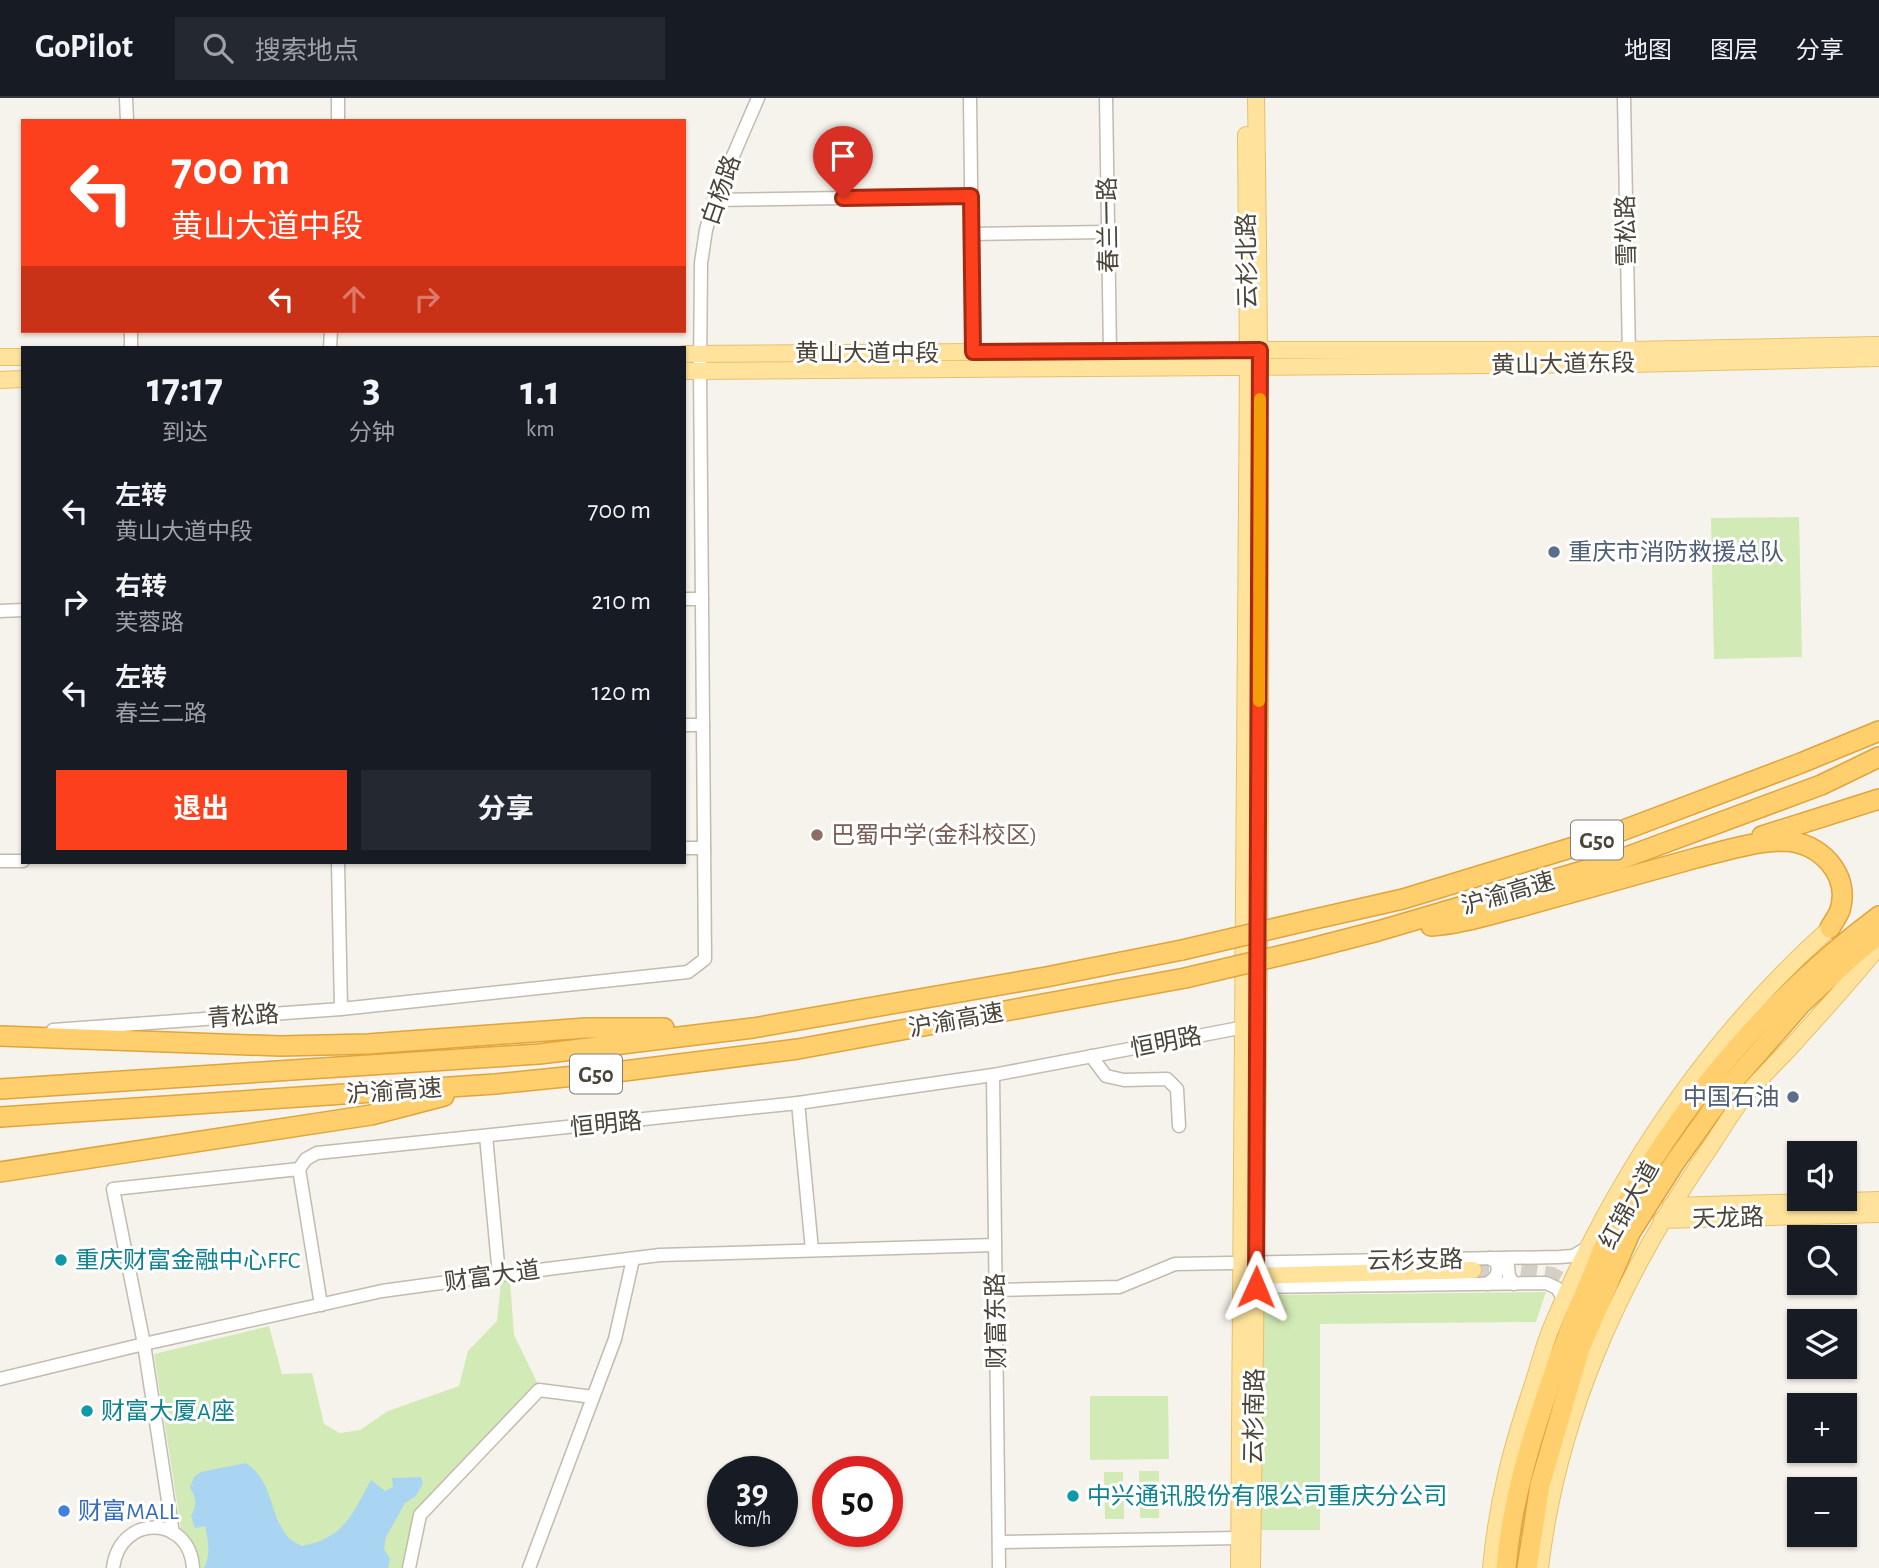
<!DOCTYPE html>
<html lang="zh">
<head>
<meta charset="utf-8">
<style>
	:root { --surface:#171b24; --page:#242831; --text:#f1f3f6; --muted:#9ea1a6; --line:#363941; --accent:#fc3f1d }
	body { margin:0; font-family:"Alegreya Sans","Noto Sans SC",sans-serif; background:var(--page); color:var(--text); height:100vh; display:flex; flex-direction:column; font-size:26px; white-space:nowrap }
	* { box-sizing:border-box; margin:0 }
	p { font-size:23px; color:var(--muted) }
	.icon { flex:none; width:38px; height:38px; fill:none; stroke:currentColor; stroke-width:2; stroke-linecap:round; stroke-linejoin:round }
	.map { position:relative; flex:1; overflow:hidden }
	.panel { position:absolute; left:21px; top:248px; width:665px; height:518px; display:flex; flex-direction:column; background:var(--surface); border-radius:0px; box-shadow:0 2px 5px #0004 }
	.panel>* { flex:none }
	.hud { position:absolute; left:21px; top:21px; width:665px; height:214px; border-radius:0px; box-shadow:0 2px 5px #0004; background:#fc3f1d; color:#fff; overflow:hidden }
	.buttons { position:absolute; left:1787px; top:1043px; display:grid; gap:14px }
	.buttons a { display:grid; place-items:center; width:70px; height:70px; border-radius:0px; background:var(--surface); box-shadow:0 2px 5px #0004; font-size:35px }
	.speed { position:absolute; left:707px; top:1358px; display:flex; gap:14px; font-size:35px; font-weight:700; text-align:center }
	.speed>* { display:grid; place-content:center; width:91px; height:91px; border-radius:50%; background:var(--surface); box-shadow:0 2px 5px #0004; line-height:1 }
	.speed small { font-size:18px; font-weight:400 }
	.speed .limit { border:10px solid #d22; background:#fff; color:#111 }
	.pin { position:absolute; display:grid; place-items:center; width:60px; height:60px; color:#fff; margin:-72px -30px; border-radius:50% 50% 50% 0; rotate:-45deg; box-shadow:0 0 7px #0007 }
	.pin .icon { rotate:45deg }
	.me { position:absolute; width:77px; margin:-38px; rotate:1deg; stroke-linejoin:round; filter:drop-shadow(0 0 5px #0008) }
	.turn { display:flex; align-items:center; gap:24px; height:147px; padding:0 35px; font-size:32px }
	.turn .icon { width:91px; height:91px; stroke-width:2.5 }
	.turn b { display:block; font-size:49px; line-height:60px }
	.lanes { display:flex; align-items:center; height:66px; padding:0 35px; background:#0003; justify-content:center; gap:35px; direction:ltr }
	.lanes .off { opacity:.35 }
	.eta { display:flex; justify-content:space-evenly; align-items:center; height:119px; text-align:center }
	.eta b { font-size:42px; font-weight:700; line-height:49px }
	.action { display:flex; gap:14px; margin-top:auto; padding:14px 35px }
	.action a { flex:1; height:80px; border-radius:0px; background:var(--accent); color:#fff; font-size:28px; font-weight:700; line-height:80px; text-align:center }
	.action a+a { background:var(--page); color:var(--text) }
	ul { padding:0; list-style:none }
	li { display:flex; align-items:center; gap:21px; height:91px; padding:0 35px }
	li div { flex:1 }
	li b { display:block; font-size:26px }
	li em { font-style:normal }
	header { display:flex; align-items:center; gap:42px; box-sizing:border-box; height:98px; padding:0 35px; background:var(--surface); border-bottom:2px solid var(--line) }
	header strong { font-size:33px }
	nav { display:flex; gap:38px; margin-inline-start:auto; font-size:24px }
	.search { width:490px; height:63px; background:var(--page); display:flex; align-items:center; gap:18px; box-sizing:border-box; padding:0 24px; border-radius:0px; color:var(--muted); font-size:26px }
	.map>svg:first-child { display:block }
	.green { fill:#d2eab5 }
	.water { fill:#a9d4f2 }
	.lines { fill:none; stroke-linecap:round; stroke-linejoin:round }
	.major-tunnel { stroke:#d4d0c8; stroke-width:16; stroke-dasharray:16 8; stroke-linecap:butt }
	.minor-casing { stroke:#c2bbae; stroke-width:15 }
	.major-casing { stroke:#e6c16a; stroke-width:18 }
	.highway-casing { stroke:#e0a43c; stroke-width:22 }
	.minor { stroke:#fff; stroke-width:12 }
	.major { stroke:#ffe39c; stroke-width:16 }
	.highway { stroke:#ffcf6e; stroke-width:19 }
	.highway-bridge-casing { stroke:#e0a43c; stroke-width:22; stroke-linecap:butt }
	.highway-bridge { stroke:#ffcf6e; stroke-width:19 }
	.route-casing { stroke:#a42913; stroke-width:18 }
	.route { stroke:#fc3f1d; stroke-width:12 }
	.slow { stroke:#f59e0b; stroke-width:12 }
	.service-dot { fill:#5c6f8a; stroke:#fff; stroke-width:2.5 }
	.education-dot { fill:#8d6e63; stroke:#fff; stroke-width:2.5 }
	.culture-dot { fill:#0f9aa8; stroke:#fff; stroke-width:2.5 }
	.shop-dot { fill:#3f7fe0; stroke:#fff; stroke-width:2.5 }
	.labels { text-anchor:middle; stroke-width:6; stroke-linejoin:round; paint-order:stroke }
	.shield { fill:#fff; stroke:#817c74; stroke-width:2 }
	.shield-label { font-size:23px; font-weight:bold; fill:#4b4439 }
	.street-label { font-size:24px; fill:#4b4439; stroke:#fff }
	.service-label { font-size:24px; fill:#4e5e75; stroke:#fff; text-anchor:start }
	.education-label { font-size:24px; fill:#785e54; stroke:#fff; text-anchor:start }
	.culture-label { font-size:24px; fill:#0d838f; stroke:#fff; text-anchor:start }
	.shop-label { font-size:24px; fill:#366cbe; stroke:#fff; text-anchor:start }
</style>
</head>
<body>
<header>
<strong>GoPilot</strong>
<div class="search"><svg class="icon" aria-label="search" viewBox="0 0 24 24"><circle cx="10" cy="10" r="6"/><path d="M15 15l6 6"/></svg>搜索地点</div>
<nav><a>地图</a><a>图层</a><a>分享</a></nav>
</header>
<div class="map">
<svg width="1879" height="1470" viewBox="0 0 1879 1470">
	<rect width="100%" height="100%" fill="#f6f3ec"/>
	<g class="green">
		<polygon points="1799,419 1802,559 1714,561 1711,420"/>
		<polygon points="510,1183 514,1237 539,1288 415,1415 405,1470 187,1470 154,1256 269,1228 282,1276 312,1275 324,1326 340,1335 360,1332 388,1313 459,1288 468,1253 497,1223 501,1184"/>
		<polygon points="1546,1194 1536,1224 1320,1226 1320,1432 1261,1432 1262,1197"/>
		<polygon points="1090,1298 1168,1298 1169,1361 1090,1362"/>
		<polygon points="1139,1373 1159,1373 1159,1420 1140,1420"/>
		<polygon points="1104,1374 1123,1374 1124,1421 1105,1421"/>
	</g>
	<path class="water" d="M246,1365C274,1384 268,1415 288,1439C291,1443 297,1445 302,1448C344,1440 352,1417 371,1382L385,1393L393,1389L392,1380L421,1379L423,1385L416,1398L405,1405L386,1439L384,1451L390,1461L388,1470H204C211,1457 208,1442 205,1428L195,1430L191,1418C197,1407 197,1400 190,1390L194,1379L201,1374Z"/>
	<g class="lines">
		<polyline class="major-tunnel" points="1473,1172 1516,1172 1552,1177 1579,1191 1581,1195"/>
		<g class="minor-casing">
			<g id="minor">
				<polyline points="126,0 127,23"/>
				<polyline points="970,0 973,254"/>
				<polyline points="1106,0 1110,254"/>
				<polyline points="1624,0 1629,258"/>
				<polyline points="338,23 338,0"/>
				<polyline points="714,102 971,98"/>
				<polyline points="972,136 1108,134"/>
				<polyline points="131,233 131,250"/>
				<polyline points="330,250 331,233"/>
				<polyline points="684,501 702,501"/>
				<polyline points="0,513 23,512"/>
				<polyline points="684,627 703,627"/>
				<polyline points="684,750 704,750"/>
				<polyline points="0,763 23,763"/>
				<polyline points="338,765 341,911"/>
				<polyline points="53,932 341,911 688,874 705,861 700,273 701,165 706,132 714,102 758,0"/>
				<polyline points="1091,958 1106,978 1124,982 1167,981 1177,991 1179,1028"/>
				<polyline points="993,977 999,1470"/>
				<polyline points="798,1005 812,1152"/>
				<polyline points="486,1038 499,1177"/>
				<polyline points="299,1071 321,1207"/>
				<polyline points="1507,1160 1509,1178 1514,1186"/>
				<path d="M1487,1186C1496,1180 1499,1176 1497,1165L1490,1160"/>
				<polyline points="1249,1189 1546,1185 1557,1190 1564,1202"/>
				<polyline points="995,1192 1119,1189 1175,1166 1559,1159 1573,1158 1587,1150"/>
				<polyline points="0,1281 144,1246 382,1193 499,1177 660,1157 994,1147"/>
				<polyline points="173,1435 144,1246 113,1091 299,1071 306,1061 317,1055 798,1005 993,977 1250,928"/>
				<polyline points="999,1444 1239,1440"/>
				<path d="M113,1470C120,1415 190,1417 193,1470"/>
				<polyline points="409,1470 420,1417 539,1292 593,1299"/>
				<polyline points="529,1470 615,1241 633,1161"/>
			</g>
		</g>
		<g class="major-casing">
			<g id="major">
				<polyline points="684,256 1260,252 1629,252 1879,247"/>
				<polyline points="0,259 23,259"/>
				<polyline points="684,273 1629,266 1879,260"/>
				<polyline points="0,282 23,281"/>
				<polyline points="1671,1108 1879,1102"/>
				<polyline points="1662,1122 1879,1116"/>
				<polyline points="1248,1178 1473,1172"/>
				<polyline points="1239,1470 1248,268 1246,37"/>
				<path d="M1252,1470C1259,980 1264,490 1256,0"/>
				<path d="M1491,1470C1497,1405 1511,1351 1532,1289C1538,1271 1543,1251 1550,1233C1613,1080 1706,941 1830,830"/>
				<path d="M1540,1470C1558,1319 1618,1185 1703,1060C1717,1040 1729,1018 1745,998C1758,982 1774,967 1788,952C1819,918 1850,884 1879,848"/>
			</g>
		</g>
		<g class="highway-casing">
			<g id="highway">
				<polyline points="1762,738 1879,701"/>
				<polyline points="1306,823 1403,801 1600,741 1801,665 1879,633"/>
				<path d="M1431,828C1461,826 1491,816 1520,809C1579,793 1637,776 1696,760C1724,753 1755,743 1785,743C1819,744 1851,776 1840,812C1838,818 1833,824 1830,830"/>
				<polyline points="1308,851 1378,833 1613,764 1821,687 1879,659"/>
				<polyline points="0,938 280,948 368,946 586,930 664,930"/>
				<polyline points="0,991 539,956 753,930 1046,879 1182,852"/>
				<polyline points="0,1019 495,986 624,973 798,951 1185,880"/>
				<polyline points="0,1074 371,1017 444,998"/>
				<path d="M1506,1470C1511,1408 1529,1348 1549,1289C1562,1251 1577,1213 1593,1176C1600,1159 1606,1142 1614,1127C1622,1111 1632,1096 1641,1081C1702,980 1784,889 1879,818"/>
				<polyline points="1527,1470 1540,1387 1580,1250 1630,1135 1675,1064 1730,987 1801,906 1850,860 1879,836"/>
			</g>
		</g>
		<use href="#minor" class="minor"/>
		<use href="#major" class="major"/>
		<use href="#highway" class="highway"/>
		<g class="highway-bridge-casing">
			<g id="highway-bridge">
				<polyline points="1182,852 1306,823"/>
				<polyline points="1185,880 1308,851"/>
			</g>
		</g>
		<use href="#highway-bridge" class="highway-bridge"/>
	</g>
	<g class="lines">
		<g class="route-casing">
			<polyline id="route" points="843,100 971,98 973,254 1260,252 1256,1189"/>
		</g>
		<use href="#route" class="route"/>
		<polyline class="slow" points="1259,603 1260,301"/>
	</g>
	<g class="service-dot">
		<circle cx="1554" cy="454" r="7"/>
		<circle cx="1793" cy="999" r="7"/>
	</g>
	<circle class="education-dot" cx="817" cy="737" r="7"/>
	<g class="culture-dot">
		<circle cx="61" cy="1162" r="7"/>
		<circle cx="87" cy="1313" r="7"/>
		<circle cx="1073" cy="1398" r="7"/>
	</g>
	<circle class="shop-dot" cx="64" cy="1413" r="7"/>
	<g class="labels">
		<g class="shield">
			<rect x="1571" y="722.5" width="52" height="39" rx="5"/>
			<rect x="570" y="956.5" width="52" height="39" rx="5"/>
		</g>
		<g class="shield-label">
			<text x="1597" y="750">G50</text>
			<text x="596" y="984">G50</text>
		</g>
		<g class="street-label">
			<text transform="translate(721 92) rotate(-71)" y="8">白杨路</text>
			<text transform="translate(1108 127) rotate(-91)" y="8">春兰一路</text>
			<text transform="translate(1626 133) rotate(-91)" y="8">雪松路</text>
			<text transform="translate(1247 163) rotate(-91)" y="8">云杉北路</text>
			<text x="867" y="263">黄山大道中段</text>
			<text transform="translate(1563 266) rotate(-1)" y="8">黄山大道东段</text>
			<text transform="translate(1508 795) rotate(-16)" y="8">沪渝高速</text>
			<text transform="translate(243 918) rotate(-4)" y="8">青松路</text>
			<text transform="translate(956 922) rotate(-10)" y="8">沪渝高速</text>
			<text transform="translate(1166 944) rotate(-11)" y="8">恒明路</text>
			<text transform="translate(394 993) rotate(-4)" y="8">沪渝高速</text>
			<text transform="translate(606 1026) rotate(-6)" y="8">恒明路</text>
			<text transform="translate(1629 1107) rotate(-61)" y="8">红锦大道</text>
			<text transform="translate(1728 1120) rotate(-2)" y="8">天龙路</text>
			<text transform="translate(1415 1162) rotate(-1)" y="8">云杉支路</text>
			<text transform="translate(492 1178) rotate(-8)" y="8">财富大道</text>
			<text transform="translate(996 1223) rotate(-91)" y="8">财富东路</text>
			<text transform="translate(1254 1318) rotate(-89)" y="8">云杉南路</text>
		</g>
		<g class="service-label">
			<text x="1568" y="462">重庆市消防救援总队</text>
			<text x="1779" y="1007" text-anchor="end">中国石油</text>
		</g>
		<g class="education-label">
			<text x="831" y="745">巴蜀中学(金科校区)</text>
		</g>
		<g class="culture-label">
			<text x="75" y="1170">重庆财富金融中心FFC</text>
			<text x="101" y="1321">财富大厦A座</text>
			<text x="1087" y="1406">中兴通讯股份有限公司重庆分公司</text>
		</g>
		<g class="shop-label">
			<text x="78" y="1421">财富MALL</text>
		</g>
	</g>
</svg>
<div class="buttons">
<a><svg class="icon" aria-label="sound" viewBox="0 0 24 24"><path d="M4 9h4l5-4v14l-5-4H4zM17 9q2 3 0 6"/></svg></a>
<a><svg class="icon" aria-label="search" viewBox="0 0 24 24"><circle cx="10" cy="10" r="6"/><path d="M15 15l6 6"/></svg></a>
<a><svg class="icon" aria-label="layers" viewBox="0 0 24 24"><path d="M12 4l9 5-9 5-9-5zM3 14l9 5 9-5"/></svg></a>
<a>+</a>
<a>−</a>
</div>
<div class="speed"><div>39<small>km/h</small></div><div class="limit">50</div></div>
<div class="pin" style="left:843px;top:100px;background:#d93025"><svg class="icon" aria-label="arrive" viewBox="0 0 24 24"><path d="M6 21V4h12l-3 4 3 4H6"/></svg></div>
<svg class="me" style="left:1256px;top:1189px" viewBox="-20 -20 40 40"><path d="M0-17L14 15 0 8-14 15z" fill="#fc3f1d" stroke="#fff" stroke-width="4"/></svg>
<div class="hud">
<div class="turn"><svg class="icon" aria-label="left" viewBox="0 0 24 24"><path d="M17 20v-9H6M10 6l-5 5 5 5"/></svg><div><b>700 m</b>黄山大道中段</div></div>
<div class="lanes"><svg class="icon" aria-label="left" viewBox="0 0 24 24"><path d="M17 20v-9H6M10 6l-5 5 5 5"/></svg><svg class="icon off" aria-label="ahead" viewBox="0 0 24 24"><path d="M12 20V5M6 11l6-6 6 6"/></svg><svg class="icon off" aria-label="right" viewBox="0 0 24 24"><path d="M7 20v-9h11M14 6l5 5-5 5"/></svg></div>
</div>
<section class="panel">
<div class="eta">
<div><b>17:17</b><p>到达</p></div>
<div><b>3</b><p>分钟</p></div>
<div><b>1.1</b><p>km</p></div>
</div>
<ul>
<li><svg class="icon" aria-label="left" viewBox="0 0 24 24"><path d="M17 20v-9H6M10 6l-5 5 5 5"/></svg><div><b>左转</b><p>黄山大道中段</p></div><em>700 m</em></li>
<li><svg class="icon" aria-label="right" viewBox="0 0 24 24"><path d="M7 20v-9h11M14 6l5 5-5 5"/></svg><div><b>右转</b><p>芙蓉路</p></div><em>210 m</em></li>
<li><svg class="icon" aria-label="left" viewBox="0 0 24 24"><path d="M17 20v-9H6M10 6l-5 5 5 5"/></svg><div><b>左转</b><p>春兰二路</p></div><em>120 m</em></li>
</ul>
<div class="action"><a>退出</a><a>分享</a></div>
</section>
</div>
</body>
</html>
